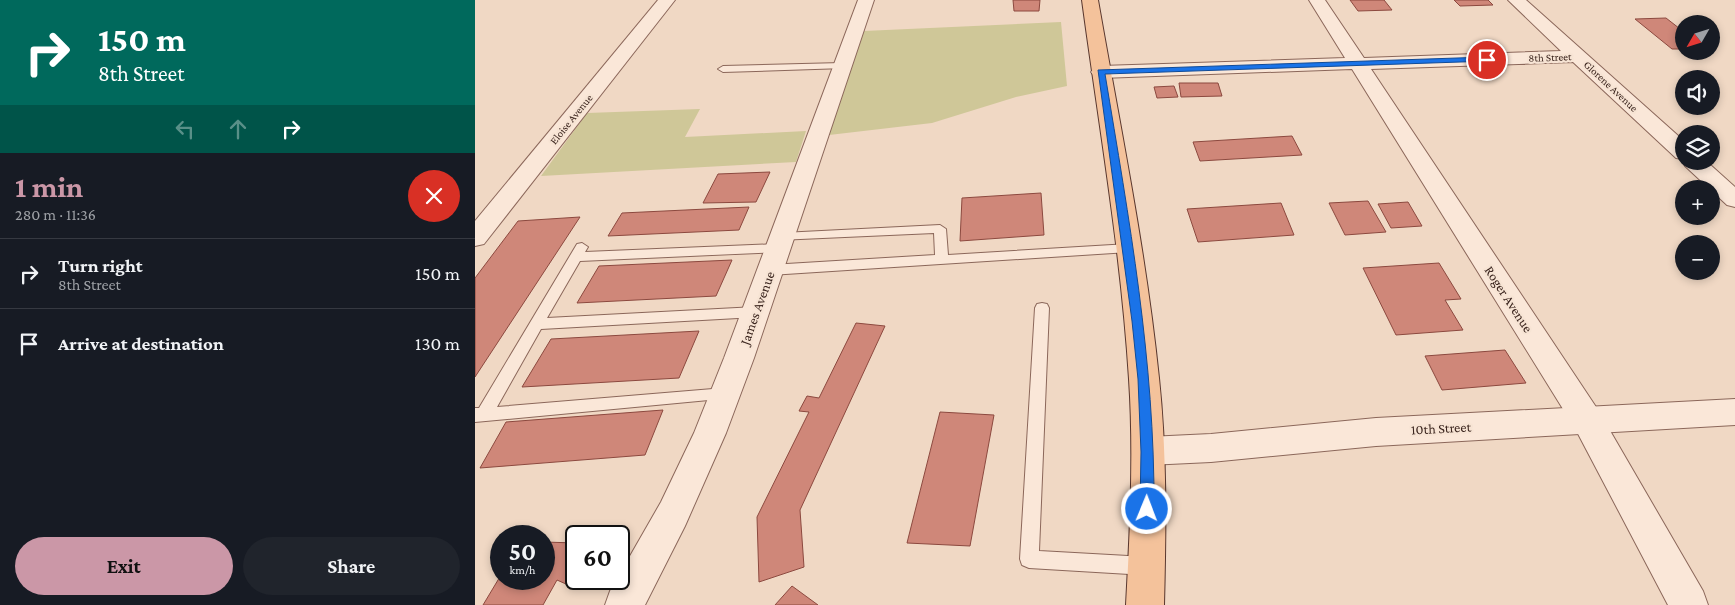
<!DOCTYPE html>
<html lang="en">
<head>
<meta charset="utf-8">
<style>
	:root { --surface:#171b24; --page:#20242c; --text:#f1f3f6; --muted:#9ea1a6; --line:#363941; --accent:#cb97a7 }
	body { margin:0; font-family:"Crimson Pro",serif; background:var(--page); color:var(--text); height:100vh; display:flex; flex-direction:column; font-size:19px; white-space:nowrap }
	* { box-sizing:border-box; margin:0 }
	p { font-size:16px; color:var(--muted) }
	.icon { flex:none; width:28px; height:28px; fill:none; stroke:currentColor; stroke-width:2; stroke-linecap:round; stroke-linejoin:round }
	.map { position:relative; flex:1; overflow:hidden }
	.panel { display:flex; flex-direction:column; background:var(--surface); width:475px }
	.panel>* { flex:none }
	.guide { background:#00695c; color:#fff; overflow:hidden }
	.needle { width:32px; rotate:231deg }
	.tools { position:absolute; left:1200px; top:15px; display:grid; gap:10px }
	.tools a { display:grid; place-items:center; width:45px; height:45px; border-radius:50%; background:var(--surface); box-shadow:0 2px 8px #0003; font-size:25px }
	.speed { position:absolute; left:15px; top:525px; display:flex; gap:10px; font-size:25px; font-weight:700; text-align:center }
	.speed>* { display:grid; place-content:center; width:65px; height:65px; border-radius:50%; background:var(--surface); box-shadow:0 2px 8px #0003; line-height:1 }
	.speed small { font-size:12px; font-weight:400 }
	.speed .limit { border:2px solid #111; border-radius:8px; background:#fff; color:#111 }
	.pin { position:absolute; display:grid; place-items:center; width:42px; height:42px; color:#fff; margin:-21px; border:2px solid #fff; border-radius:50%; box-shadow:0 1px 5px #0007 }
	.me { position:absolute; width:55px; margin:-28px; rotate:1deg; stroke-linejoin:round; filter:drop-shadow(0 0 4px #0008) }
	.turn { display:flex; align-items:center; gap:18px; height:105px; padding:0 15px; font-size:22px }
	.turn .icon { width:65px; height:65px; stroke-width:2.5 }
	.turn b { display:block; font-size:35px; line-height:42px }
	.lanes { display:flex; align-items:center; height:48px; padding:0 15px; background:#0003; justify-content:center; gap:25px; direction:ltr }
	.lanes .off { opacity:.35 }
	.round { display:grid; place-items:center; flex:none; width:52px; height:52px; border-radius:26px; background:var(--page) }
	.overview { display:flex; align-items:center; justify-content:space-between; height:85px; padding:0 15px }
	h1 { font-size:30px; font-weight:700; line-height:38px; color:var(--accent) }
	.action { display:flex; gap:10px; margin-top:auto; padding:10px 15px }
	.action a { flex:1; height:58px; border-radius:30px; background:var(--accent); color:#111; font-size:20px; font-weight:700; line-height:58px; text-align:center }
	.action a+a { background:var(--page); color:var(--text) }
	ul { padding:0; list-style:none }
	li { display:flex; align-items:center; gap:15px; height:70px; padding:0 15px; border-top:1px solid var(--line) }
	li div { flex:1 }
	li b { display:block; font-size:19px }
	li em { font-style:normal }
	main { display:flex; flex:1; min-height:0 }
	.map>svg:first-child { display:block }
	.green { fill:#cfc798 }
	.building { fill:#cf8779; stroke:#8c493f }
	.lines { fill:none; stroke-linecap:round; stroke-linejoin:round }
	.service-casing { stroke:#8b675a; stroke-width:2 }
	.minor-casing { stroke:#8b675a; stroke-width:2 }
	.tertiary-casing { stroke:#8b675a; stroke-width:2 }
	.primary-casing { stroke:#59372e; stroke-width:2 }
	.service { fill:#fae7d8; fill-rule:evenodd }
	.minor { fill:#fae7d8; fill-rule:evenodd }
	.tertiary { fill:#fae7d8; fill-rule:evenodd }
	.primary { fill:#f4c29b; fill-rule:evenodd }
	.route { fill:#1a73e8; stroke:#114b97 }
	.labels { text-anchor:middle; stroke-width:4.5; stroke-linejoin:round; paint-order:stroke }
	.far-street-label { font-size:11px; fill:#3b251e; stroke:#f7e4d4 }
	.street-label { font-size:14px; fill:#3b251e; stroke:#f7e4d4 }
</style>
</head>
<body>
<main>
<section class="panel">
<div class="guide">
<div class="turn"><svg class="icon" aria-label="right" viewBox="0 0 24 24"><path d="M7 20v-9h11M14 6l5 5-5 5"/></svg><div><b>150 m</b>8th Street</div></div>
<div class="lanes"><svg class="icon off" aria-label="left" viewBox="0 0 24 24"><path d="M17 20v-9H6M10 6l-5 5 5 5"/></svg><svg class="icon off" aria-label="ahead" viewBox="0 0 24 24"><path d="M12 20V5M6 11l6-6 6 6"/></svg><svg class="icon" aria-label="right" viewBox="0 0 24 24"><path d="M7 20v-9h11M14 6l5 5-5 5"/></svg></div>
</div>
<div class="overview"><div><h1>1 min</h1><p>280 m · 11:36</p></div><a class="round" style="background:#d93025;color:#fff"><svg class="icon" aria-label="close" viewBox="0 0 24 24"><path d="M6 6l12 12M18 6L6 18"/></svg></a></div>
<ul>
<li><svg class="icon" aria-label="right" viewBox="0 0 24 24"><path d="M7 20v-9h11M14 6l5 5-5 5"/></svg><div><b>Turn right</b><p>8th Street</p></div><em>150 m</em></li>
<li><svg class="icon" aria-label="arrive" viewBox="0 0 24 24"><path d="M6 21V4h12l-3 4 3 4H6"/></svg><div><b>Arrive at destination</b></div><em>130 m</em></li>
</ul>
<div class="action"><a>Exit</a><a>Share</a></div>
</section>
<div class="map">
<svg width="1260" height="605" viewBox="0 0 1260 605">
	<rect width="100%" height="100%" fill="#f0d8c4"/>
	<g class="green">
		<polygon points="586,22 592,86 541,97 457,123 354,135 389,31"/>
		<polygon points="225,109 210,137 331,131 321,162 66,176 112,113"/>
	</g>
	<g class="building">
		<polygon points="538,0 565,0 564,11 539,11"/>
		<polygon points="875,0 909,0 917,10 883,11"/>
		<polygon points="979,0 1013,0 1018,5 985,6"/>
		<polygon points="1191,18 1209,32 1209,49 1197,49 1160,19"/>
		<polygon points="704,83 743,83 747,96 706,97"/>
		<polygon points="699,86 703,97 682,98 679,87"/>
		<polygon points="817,136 827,155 725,161 718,142"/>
		<polygon points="295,172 281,202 228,203 243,174"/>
		<polygon points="566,193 569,235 485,241 487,198"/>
		<polygon points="893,201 911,232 870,235 854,203"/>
		<polygon points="933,202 947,226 916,228 903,204"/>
		<polygon points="806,203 819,235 723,242 712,209"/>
		<polygon points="274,207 264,230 133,236 147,213"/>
		<polygon points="105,217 0,377 0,278 43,221"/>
		<polygon points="257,260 241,296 102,303 124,266"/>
		<polygon points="964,263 986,299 970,300 988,330 921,335 888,268"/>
		<polygon points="381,323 410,326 325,510 329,567 284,582 282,517 334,412 324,411 332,396 344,398"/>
		<polygon points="224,331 204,378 47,387 76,339"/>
		<polygon points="1030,350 1051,383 967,390 950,356"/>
		<polygon points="188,410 170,455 5,468 31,422"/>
		<polygon points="465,412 519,415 495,546 432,543"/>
		<polygon points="69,542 101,543 101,565 91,584 82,580 68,605 8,605 26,575 26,579 69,579"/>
		<polygon points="26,552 26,568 17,567"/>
		<polygon points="317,586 343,605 300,605"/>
	</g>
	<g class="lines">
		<g class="service-casing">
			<g id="service">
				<polygon points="367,63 372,66 370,68 248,72 243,69 248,66"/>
				<polygon points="465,225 471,229 473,255 654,244 660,248 654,252 295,275 290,273 288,270 290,267 295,265 460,255 459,233 303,240 301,237 307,233"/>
				<polygon points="107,243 113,247 110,252 303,244 309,248 303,252 105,261 72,318 281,307 286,308 288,312 286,316 281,317 66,329 22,407 250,388 255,390 258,394 255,398 0,422 0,408 4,408 102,244"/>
				<polygon points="567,303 572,304 574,308 564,551 671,557 678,560 680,566 678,572 671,575 554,568 547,565 545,559 560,308 562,304"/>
			</g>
		</g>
		<g class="minor-casing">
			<g id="minor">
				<polygon points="183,0 200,0 9,244 0,246 0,221"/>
				<polygon points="383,0 399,0 279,358 251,433 210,526 170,605 130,605 135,591 186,502 219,433 249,358"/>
				<polygon points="834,0 850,0 889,58 1086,51 1033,0 1051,0 1209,141 1209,161 1231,161 1260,187 1260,207 1252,205 1210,166 1207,161 1208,159 1201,158 1098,62 896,69 1123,410 1228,591 1233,605 1193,605 1101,430 877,69 626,78 619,76 616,72 619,68 626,66 870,58"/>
			</g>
		</g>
		<g class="tertiary-casing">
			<polygon id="tertiary" points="1260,399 1260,425 901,446 736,462 673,465 661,461 657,451 661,441 673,437 736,434 901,418"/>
		</g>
		<g class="primary-casing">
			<path id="primary" d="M607,0H623C645,126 671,251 684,378C692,453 691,529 689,605H651C655,530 659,454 654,379C646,252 624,126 607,0Z"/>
		</g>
		<use href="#service" class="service"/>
		<use href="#minor" class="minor"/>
		<use href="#tertiary" class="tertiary"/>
		<use href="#primary" class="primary"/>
	</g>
	<path class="route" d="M1012,57L1016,60L1015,61L630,74C654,219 680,362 679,509L677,513L672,515L667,513L665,509L666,452L663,379L657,321L623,70Z"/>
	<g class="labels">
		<g class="far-street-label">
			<text transform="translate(1075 57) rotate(-2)" y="4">8th Street</text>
			<text transform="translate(1136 86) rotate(43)" y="4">Glorene Avenue</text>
			<text transform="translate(96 119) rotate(-51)" y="4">Eloise Avenue</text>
		</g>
		<g class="street-label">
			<text transform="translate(1034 299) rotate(57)" y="5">Roger Avenue</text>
			<text transform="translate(282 308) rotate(-70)" y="5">James Avenue</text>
			<text transform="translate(966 428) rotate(-3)" y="5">10th Street</text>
		</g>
	</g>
</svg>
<div class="tools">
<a><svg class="needle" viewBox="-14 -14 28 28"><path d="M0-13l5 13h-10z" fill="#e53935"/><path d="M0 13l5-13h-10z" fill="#9ea1a6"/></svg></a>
<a><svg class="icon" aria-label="sound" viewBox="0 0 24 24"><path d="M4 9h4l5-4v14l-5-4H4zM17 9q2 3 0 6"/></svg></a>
<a><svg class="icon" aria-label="layers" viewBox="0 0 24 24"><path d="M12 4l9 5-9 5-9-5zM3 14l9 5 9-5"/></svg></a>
<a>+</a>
<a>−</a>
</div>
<div class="speed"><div>50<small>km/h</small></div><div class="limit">60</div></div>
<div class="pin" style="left:1012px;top:60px;background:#d93025"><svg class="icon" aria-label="arrive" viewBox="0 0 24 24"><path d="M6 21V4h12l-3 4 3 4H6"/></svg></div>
<svg class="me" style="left:672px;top:509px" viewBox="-20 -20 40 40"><circle r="17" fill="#1a73e8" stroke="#fff" stroke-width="3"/><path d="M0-11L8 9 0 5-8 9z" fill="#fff"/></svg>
</div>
</main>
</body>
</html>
